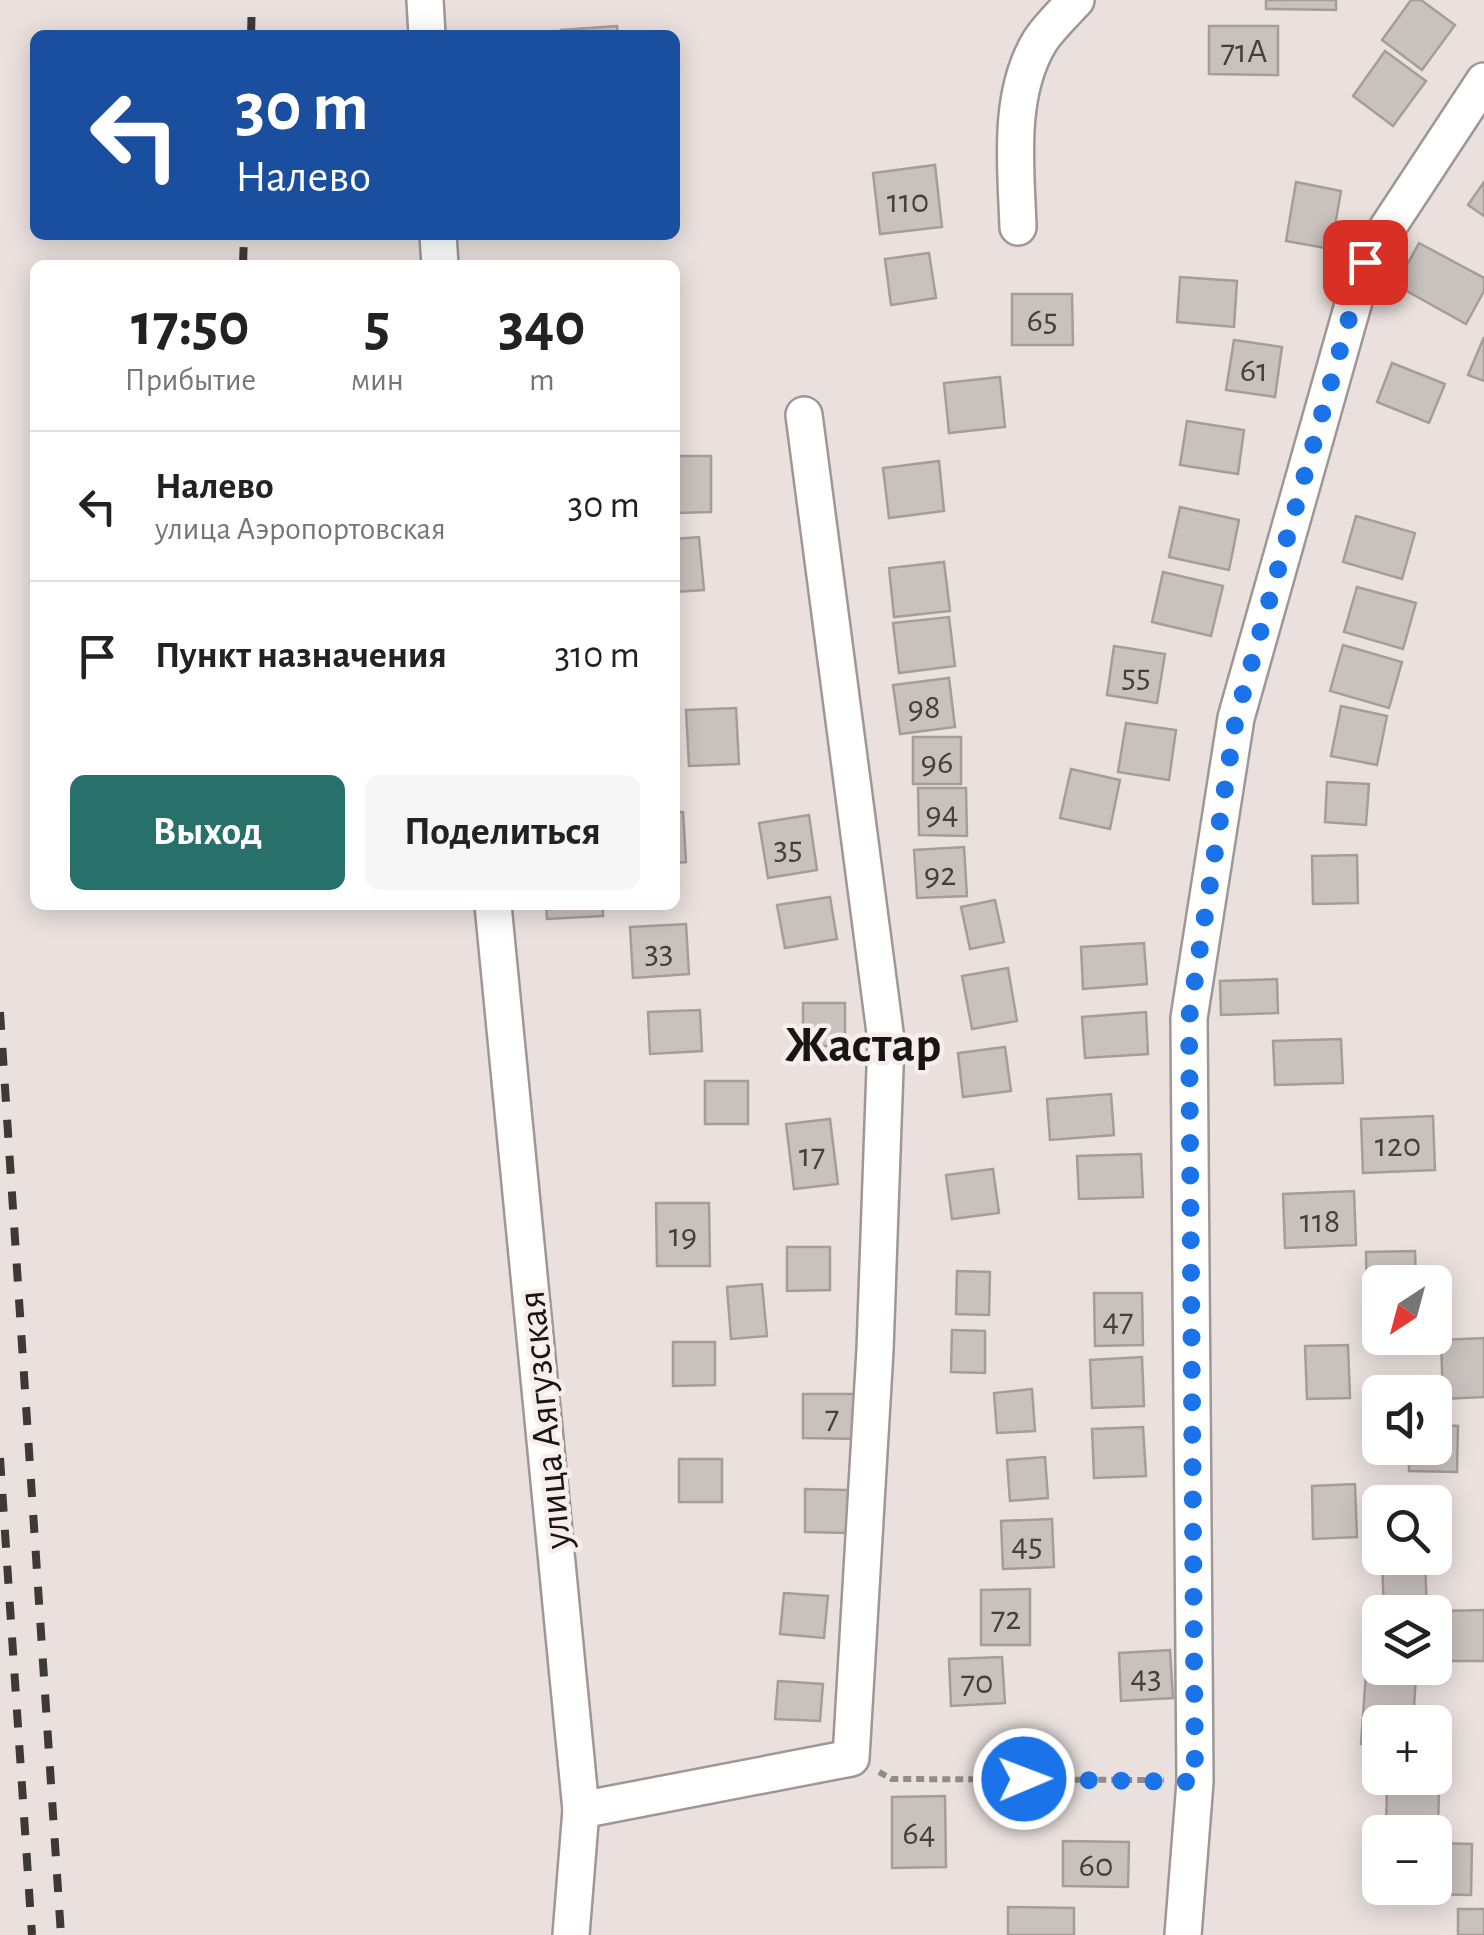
<!DOCTYPE html>
<html lang="ru">
<head>
<meta charset="utf-8">
<style>
	:root { --surface:#fff; --page:#f6f6f6; --text:#222; --muted:#767676; --line:#e0e0e0; --accent:#28716a }
	body { margin:0; font-family:"Alegreya Sans",sans-serif; background:var(--page); color:var(--text); height:100vh; display:flex; flex-direction:column; font-size:38px; white-space:nowrap }
	* { box-sizing:border-box; margin:0 }
	p { font-size:32px; color:var(--muted) }
	.icon { flex:none; width:55px; height:55px; fill:none; stroke:currentColor; stroke-width:2; stroke-linecap:round; stroke-linejoin:round }
	.map { position:relative; flex:1; overflow:hidden }
	.drawer { position:absolute; left:30px; top:260px; width:650px; height:650px; display:flex; flex-direction:column; background:var(--surface); border-radius:15px; box-shadow:0 5px 25px #0003 }
	.drawer>* { flex:none }
	.guide { position:absolute; left:30px; top:30px; width:650px; height:210px; border-radius:15px; box-shadow:0 5px 25px #0003; background:#1a4fa0; color:#fff; overflow:hidden }
	.needle { width:65px; rotate:216deg }
	.buttons { position:absolute; left:1362px; top:1265px; display:grid; gap:20px }
	.buttons a { display:grid; place-items:center; width:90px; height:90px; border-radius:15px; background:var(--surface); box-shadow:0 5px 25px #0003; font-size:50px }
	.pin { position:absolute; display:grid; place-items:center; width:85px; height:85px; color:#fff; margin:-42px; border-radius:20px; box-shadow:0 5px 15px #0006 }
	.me { position:absolute; width:110px; margin:-55px; rotate:89deg; stroke-linejoin:round; filter:drop-shadow(0 0 8px #0008) }
	.turn { display:flex; align-items:center; gap:35px; height:210px; padding:0 40px; font-size:45px }
	.turn .icon { width:130px; height:130px; stroke-width:2.5 }
	.turn b { display:block; font-size:70px; line-height:85px }
	.eta { display:flex; justify-content:space-evenly; align-items:center; height:170px; text-align:center }
	.eta b { font-size:60px; font-weight:700; line-height:70px }
	.action { display:flex; gap:20px; margin-top:auto; padding:20px 40px }
	.action a { flex:1; height:115px; border-radius:15px; background:var(--accent); color:#fff; font-size:40px; font-weight:700; line-height:115px; text-align:center }
	.action a+a { background:var(--page); color:var(--text) }
	ul { padding:0; list-style:none }
	li { display:flex; align-items:center; gap:30px; height:150px; padding:0 40px; border-top:2px solid var(--line) }
	li div { flex:1 }
	li b { display:block; font-size:38px }
	li em { font-style:normal }
	.map>svg:first-child { display:block }
	.building { fill:#c9c1be; stroke:#a59d9b; stroke-width:2.5 }
	.lines { fill:none; stroke-linecap:round; stroke-linejoin:round }
	.minor-casing { stroke:#9f9795; stroke-width:40 }
	.path { stroke:#918b89; stroke-width:6; stroke-dasharray:8 5; stroke-linecap:butt }
	.minor { stroke:#fff; stroke-width:35 }
	.rail { stroke:#3d3938; stroke-width:8; stroke-dasharray:18 18; stroke-linecap:butt }
	.route { stroke:#1a73e8; stroke-width:18; stroke-dasharray:0 32.4 }
	.labels { text-anchor:middle; stroke-width:9; stroke-linejoin:round; paint-order:stroke }
	.number-label { font-size:35px; fill:#44403f }
	.street-label { font-size:40px; fill:#181515; stroke:#f7eeec }
	.district-label { font-size:50px; font-weight:bold; fill:#181515; stroke:#f7eeec }
</style>
</head>
<body>
<div class="map">
<svg width="1484" height="1935" viewBox="0 0 1484 1935">
	<rect width="100%" height="100%" fill="#eae1de"/>
	<g class="building">
		<polygon points="1266,0 1336,0 1336,10 1266,9"/>
		<polygon points="1411,0 1421,0 1455,25 1422,70 1382,40"/>
		<polygon points="617,26 618,35 562,35 561,30"/>
		<polygon points="1209,26 1278,26 1278,75 1209,74"/>
		<polygon points="1385,51 1426,81 1393,126 1353,96"/>
		<polygon points="935,165 942,227 880,234 873,173"/>
		<polygon points="1296,182 1341,191 1331,249 1286,241"/>
		<polygon points="1484,182 1484,216 1468,205"/>
		<polygon points="1419,243 1484,278 1484,291 1466,324 1396,285"/>
		<polygon points="929,253 936,298 891,305 885,259"/>
		<polygon points="1180,277 1237,281 1234,327 1177,322"/>
		<polygon points="1012,294 1072,294 1073,345 1012,345"/>
		<polygon points="1484,337 1484,381 1468,375"/>
		<polygon points="1234,340 1282,347 1275,397 1226,390"/>
		<polygon points="1392,363 1445,384 1429,423 1377,402"/>
		<polygon points="1000,377 1005,427 949,433 944,383"/>
		<polygon points="1187,421 1244,430 1238,474 1180,465"/>
		<polygon points="675,456 711,456 711,512 675,513"/>
		<polygon points="939,461 944,511 889,518 883,468"/>
		<polygon points="1180,507 1239,520 1229,570 1169,557"/>
		<polygon points="1356,516 1415,533 1402,579 1343,562"/>
		<polygon points="699,537 704,590 675,592 675,539"/>
		<polygon points="944,562 950,611 894,617 889,568"/>
		<polygon points="1163,572 1223,586 1211,636 1152,622"/>
		<polygon points="1357,587 1416,603 1403,649 1344,632"/>
		<polygon points="949,617 955,666 899,673 893,623"/>
		<polygon points="1343,645 1402,662 1389,708 1330,691"/>
		<polygon points="1114,646 1165,654 1157,703 1107,695"/>
		<polygon points="949,678 955,727 900,734 893,685"/>
		<polygon points="1341,706 1387,716 1377,765 1331,756"/>
		<polygon points="736,708 739,764 689,766 686,710"/>
		<polygon points="1126,723 1176,730 1169,780 1118,772"/>
		<rect x="913" y="737" width="48" height="47"/>
		<polygon points="1071,769 1120,780 1110,829 1060,818"/>
		<polygon points="1327,782 1369,784 1366,825 1325,822"/>
		<polygon points="918,788 966,788 967,836 919,835"/>
		<polygon points="675,812 683,812 686,862 675,863"/>
		<polygon points="809,815 817,870 768,878 759,823"/>
		<polygon points="964,847 967,896 917,898 914,850"/>
		<polygon points="1357,855 1358,903 1313,904 1312,856"/>
		<polygon points="830,897 837,939 785,948 777,905"/>
		<polygon points="995,900 1004,942 970,949 961,907"/>
		<polygon points="546,905 603,905 603,916 547,919"/>
		<polygon points="686,924 689,974 633,978 630,927"/>
		<polygon points="1144,943 1147,984 1083,989 1081,947"/>
		<polygon points="1008,968 1017,1021 972,1029 962,976"/>
		<polygon points="1277,979 1278,1013 1221,1015 1220,981"/>
		<rect x="803" y="1003" width="42" height="43"/>
		<polygon points="700,1010 702,1051 650,1054 648,1012"/>
		<polygon points="1146,1012 1148,1054 1085,1058 1082,1017"/>
		<polygon points="1341,1039 1343,1083 1275,1085 1273,1041"/>
		<polygon points="1005,1047 1011,1091 963,1097 958,1053"/>
		<rect x="705" y="1081" width="43" height="43"/>
		<polygon points="1111,1094 1114,1135 1050,1140 1047,1099"/>
		<polygon points="1433,1116 1435,1170 1363,1173 1361,1119"/>
		<polygon points="830,1119 838,1184 794,1189 786,1124"/>
		<polygon points="1141,1154 1143,1197 1079,1199 1077,1156"/>
		<polygon points="993,1169 999,1213 952,1219 946,1175"/>
		<polygon points="1354,1191 1356,1245 1285,1248 1283,1194"/>
		<polygon points="656,1203 709,1203 710,1266 657,1266"/>
		<polygon points="787,1247 830,1247 830,1290 787,1291"/>
		<polygon points="1415,1251 1416,1282 1380,1282 1380,1308 1367,1309 1366,1252"/>
		<polygon points="957,1271 990,1272 989,1315 956,1314"/>
		<polygon points="762,1284 767,1336 731,1339 727,1287"/>
		<polygon points="1094,1293 1142,1293 1143,1345 1095,1346"/>
		<polygon points="952,1330 985,1331 985,1373 951,1372"/>
		<polygon points="1484,1338 1484,1397 1443,1399 1441,1340"/>
		<polygon points="673,1342 715,1342 715,1385 673,1386"/>
		<polygon points="1348,1345 1350,1398 1307,1399 1305,1346"/>
		<polygon points="1142,1357 1144,1406 1092,1408 1090,1360"/>
		<polygon points="1032,1389 1035,1431 997,1433 994,1393"/>
		<polygon points="803,1394 862,1394 862,1439 803,1438"/>
		<polygon points="1435,1425 1458,1426 1457,1472 1409,1471 1409,1448 1435,1448"/>
		<polygon points="1143,1427 1146,1476 1094,1478 1092,1429"/>
		<polygon points="1045,1457 1048,1498 1010,1501 1007,1460"/>
		<rect x="679" y="1459" width="43" height="43"/>
		<polygon points="1355,1484 1357,1537 1313,1539 1312,1486"/>
		<polygon points="805,1489 848,1490 848,1533 805,1532"/>
		<polygon points="1052,1519 1054,1567 1003,1569 1001,1521"/>
		<polygon points="1425,1560 1427,1612 1384,1612 1382,1561"/>
		<polygon points="1030,1589 1030,1645 981,1645 981,1590"/>
		<polygon points="784,1593 828,1596 824,1638 780,1634"/>
		<polygon points="1484,1610 1484,1661 1443,1661 1442,1611"/>
		<polygon points="1170,1650 1173,1698 1121,1701 1119,1653"/>
		<polygon points="1002,1657 1005,1703 951,1706 949,1659"/>
		<polygon points="1366,1672 1416,1675 1413,1722 1380,1722 1380,1745 1361,1744"/>
		<polygon points="778,1681 823,1684 820,1721 775,1719"/>
		<polygon points="1387,1784 1439,1785 1438,1836 1386,1832"/>
		<polygon points="945,1796 946,1867 892,1868 892,1797"/>
		<polygon points="1063,1841 1129,1842 1128,1887 1063,1886"/>
		<polygon points="1435,1843 1472,1844 1471,1895 1419,1894 1419,1888 1435,1888"/>
		<polygon points="1008,1907 1074,1908 1074,1935 1008,1935"/>
		<rect x="1458" y="1909" width="26" height="26"/>
	</g>
	<g class="lines">
		<g class="minor-casing">
			<g id="minor">
				<polyline points="425,0 427,35"/>
				<path d="M1018,227C1016,167 1007,95 1040,41C1049,27 1064,13 1076,0"/>
				<polyline points="438,235 440,265"/>
				<polyline points="493,905 581,1810 571,1935"/>
				<polyline points="581,1810 851,1758 875,1350 886,1040 804,415"/>
				<polyline points="1183,1935 1195,1782 1189,1018 1236,718 1365,262 1484,81"/>
			</g>
		</g>
		<polyline class="path" points="879,1772 892,1779 1164,1780"/>
		<use href="#minor" class="minor"/>
		<g class="rail">
			<polyline points="251,35 252,0"/>
			<polyline points="243,265 244,235"/>
			<polyline points="0,1012 61,1935"/>
			<polyline points="0,1458 32,1935"/>
		</g>
	</g>
	<g class="lines">
		<polyline class="route" points="1024,1779 1195,1782 1189,1018 1236,718 1365,262"/>
	</g>
	<g class="labels">
		<g class="number-label">
			<text x="1244" y="62">71А</text>
			<text x="908" y="212">110</text>
			<text x="1042" y="331">65</text>
			<text x="1254" y="381">61</text>
			<text x="1136" y="687">55</text>
			<text x="924" y="718">98</text>
			<text x="937" y="773">96</text>
			<text x="942" y="824">94</text>
			<text x="788" y="859">35</text>
			<text x="940" y="885">92</text>
			<text x="659" y="963">33</text>
			<text x="1398" y="1156">120</text>
			<text x="812" y="1166">17</text>
			<text x="1320" y="1232">118</text>
			<text x="683" y="1246">19</text>
			<text x="1118" y="1331">47</text>
			<text x="832" y="1428">7</text>
			<text x="1027" y="1556">45</text>
			<text x="1006" y="1629">72</text>
			<text x="1146" y="1688">43</text>
			<text x="977" y="1693">70</text>
			<text x="919" y="1844">64</text>
			<text x="1096" y="1876">60</text>
		</g>
		<g class="street-label">
			<text transform="translate(543 1420) rotate(-96)" y="14">улица Аягузская</text>
		</g>
		<g class="district-label">
			<text x="863" y="1061">Жастар</text>
		</g>
	</g>
</svg>
<div class="buttons">
<a><svg class="needle" viewBox="-14 -14 28 28"><path d="M0-13l5 13h-10z" fill="#e53935"/><path d="M0 13l5-13h-10z" fill="#767676"/></svg></a>
<a><svg class="icon" aria-label="sound" viewBox="0 0 24 24"><path d="M4 9h4l5-4v14l-5-4H4zM17 9q2 3 0 6"/></svg></a>
<a><svg class="icon" aria-label="search" viewBox="0 0 24 24"><circle cx="10" cy="10" r="6"/><path d="M15 15l6 6"/></svg></a>
<a><svg class="icon" aria-label="layers" viewBox="0 0 24 24"><path d="M12 4l9 5-9 5-9-5zM3 14l9 5 9-5"/></svg></a>
<a>+</a>
<a>−</a>
</div>
<div class="pin" style="left:1365px;top:262px;background:#d93025"><svg class="icon" aria-label="arrive" viewBox="0 0 24 24"><path d="M6 21V4h12l-3 4 3 4H6"/></svg></div>
<svg class="me" style="left:1024px;top:1779px" viewBox="-20 -20 40 40"><circle r="17" fill="#1a73e8" stroke="#fff" stroke-width="3"/><path d="M0-11L8 9 0 5-8 9z" fill="#fff"/></svg>
<div class="guide">
<div class="turn"><svg class="icon" aria-label="left" viewBox="0 0 24 24"><path d="M17 20v-9H6M10 6l-5 5 5 5"/></svg><div><b>30 m</b>Налево</div></div>
</div>
<section class="drawer">
<div class="eta">
<div><b>17:50</b><p>Прибытие</p></div>
<div><b>5</b><p>мин</p></div>
<div><b>340</b><p>m</p></div>
</div>
<ul>
<li><svg class="icon" aria-label="left" viewBox="0 0 24 24"><path d="M17 20v-9H6M10 6l-5 5 5 5"/></svg><div><b>Налево</b><p>улица Аэропортовская</p></div><em>30 m</em></li>
<li><svg class="icon" aria-label="arrive" viewBox="0 0 24 24"><path d="M6 21V4h12l-3 4 3 4H6"/></svg><div><b>Пункт назначения</b></div><em>310 m</em></li>
</ul>
<div class="action"><a>Выход</a><a>Поделиться</a></div>
</section>
</div>
</body>
</html>
